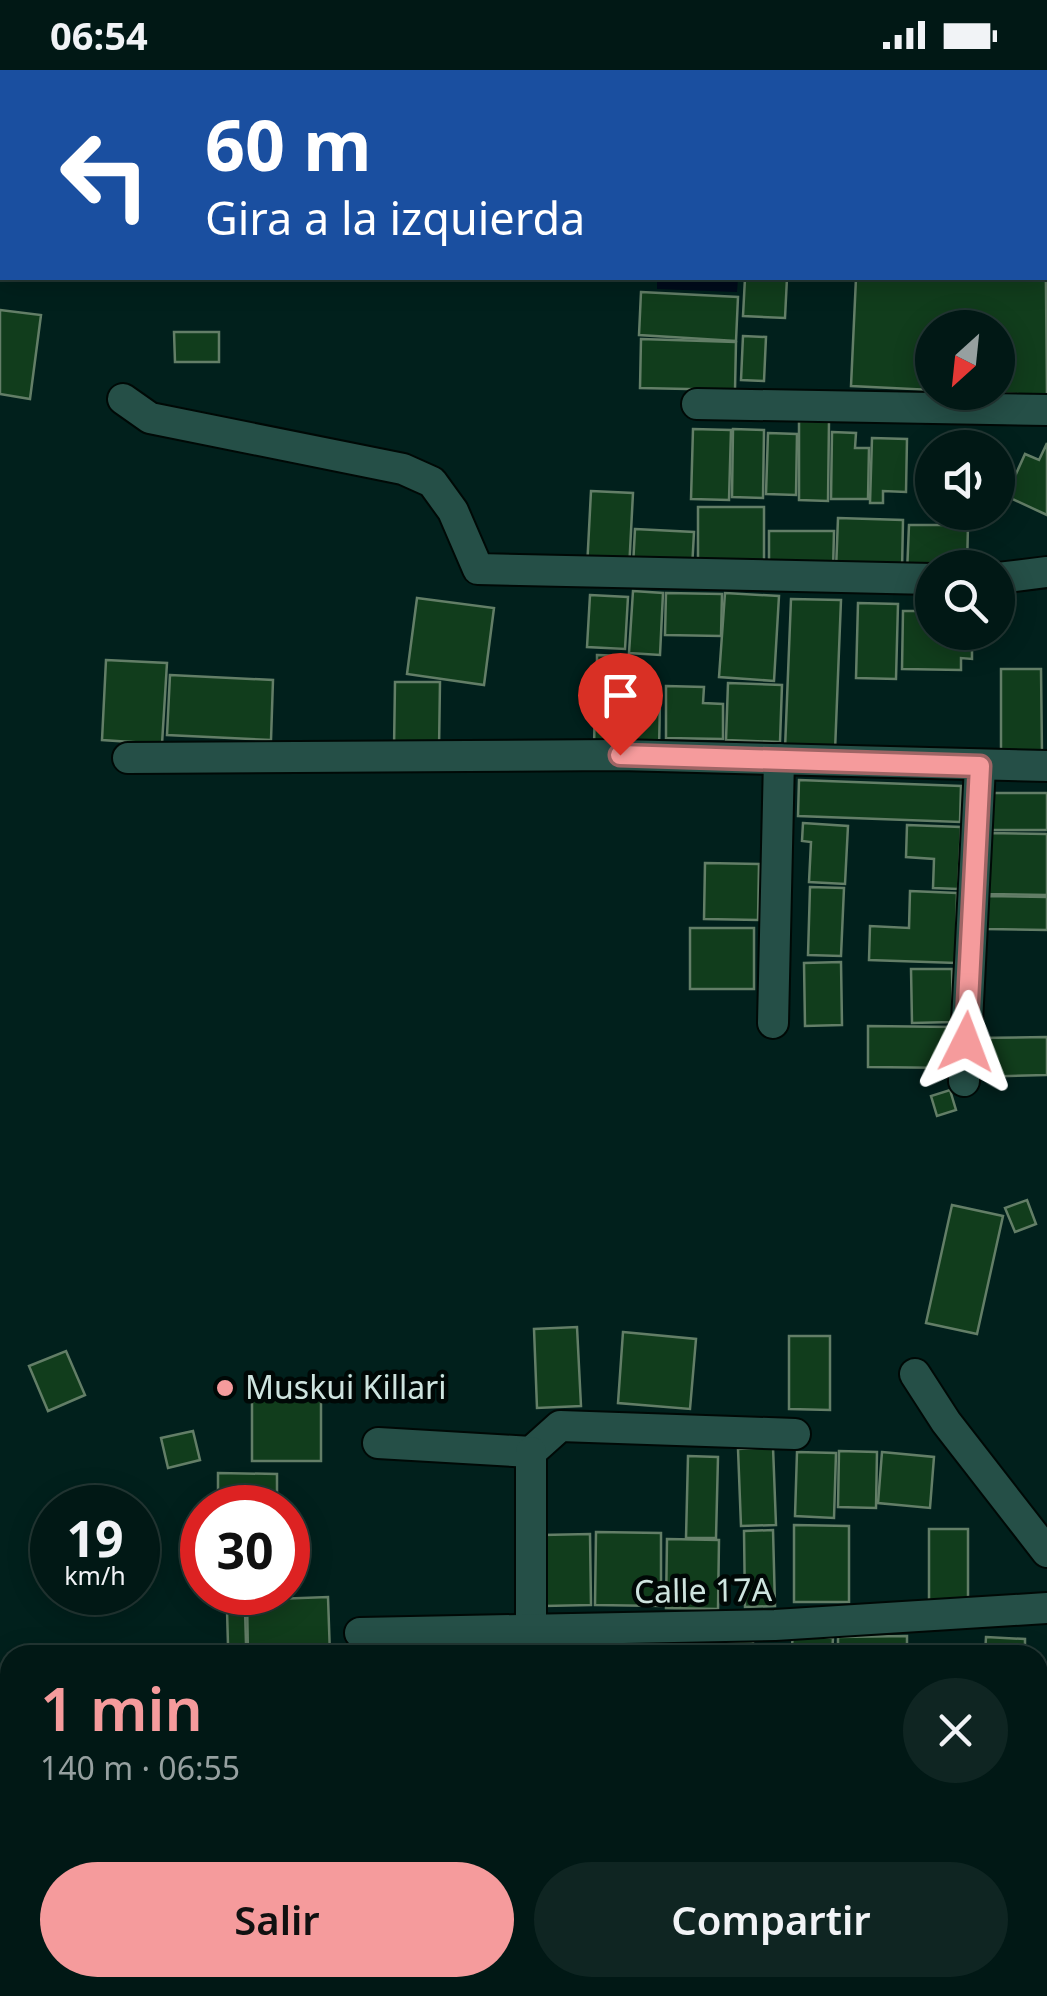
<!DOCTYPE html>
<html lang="es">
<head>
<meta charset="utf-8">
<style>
	:root { --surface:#011815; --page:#0f2522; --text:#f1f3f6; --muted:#96a0a0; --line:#233734; --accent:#f59b9c }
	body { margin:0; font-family:"Noto Sans",sans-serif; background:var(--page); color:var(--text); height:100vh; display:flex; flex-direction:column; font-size:38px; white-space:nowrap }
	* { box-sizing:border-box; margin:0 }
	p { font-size:32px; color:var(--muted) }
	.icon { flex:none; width:55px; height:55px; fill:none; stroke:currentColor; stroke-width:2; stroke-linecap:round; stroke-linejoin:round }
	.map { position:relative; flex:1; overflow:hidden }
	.sheet { position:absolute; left:0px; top:1575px; width:1048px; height:352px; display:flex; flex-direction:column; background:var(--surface); border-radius:30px 30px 0 0; box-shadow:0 5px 25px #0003,0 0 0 2px var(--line) }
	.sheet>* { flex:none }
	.hud { position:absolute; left:0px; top:0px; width:1048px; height:210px; box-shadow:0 5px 25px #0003,0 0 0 2px var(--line); background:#1a4fa0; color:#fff; overflow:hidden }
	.needle { width:65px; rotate:207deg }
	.buttons { position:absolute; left:915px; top:240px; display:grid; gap:20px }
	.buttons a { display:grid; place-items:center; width:100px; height:100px; border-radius:50%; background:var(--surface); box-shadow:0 5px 25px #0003,0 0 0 2px var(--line); font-size:50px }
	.speed { position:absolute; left:30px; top:1415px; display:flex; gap:20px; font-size:50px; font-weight:700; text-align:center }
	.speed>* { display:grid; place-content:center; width:130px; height:130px; border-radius:50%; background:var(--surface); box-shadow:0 5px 25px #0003,0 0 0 2px var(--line); line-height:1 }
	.speed small { font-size:25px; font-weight:400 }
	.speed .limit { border:15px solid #d22; background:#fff; color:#111 }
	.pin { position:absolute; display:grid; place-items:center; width:85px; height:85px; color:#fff; margin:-102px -42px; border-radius:50% 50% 50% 0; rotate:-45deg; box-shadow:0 0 10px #0007 }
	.pin .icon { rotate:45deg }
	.me { position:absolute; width:110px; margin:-55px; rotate:3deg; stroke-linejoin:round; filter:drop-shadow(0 0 8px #0008) }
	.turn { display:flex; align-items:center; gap:35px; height:210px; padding:0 40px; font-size:45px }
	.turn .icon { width:130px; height:130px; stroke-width:2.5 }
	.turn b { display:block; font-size:70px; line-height:85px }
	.round { display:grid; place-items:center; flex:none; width:105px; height:105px; border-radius:52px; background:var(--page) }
	.summary { display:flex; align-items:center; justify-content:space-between; height:170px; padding:0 40px }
	h1 { font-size:60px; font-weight:600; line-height:75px; color:var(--accent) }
	.cta { display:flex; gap:20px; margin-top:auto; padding:20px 40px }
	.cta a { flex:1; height:115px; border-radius:60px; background:var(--accent); color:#111; font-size:40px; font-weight:600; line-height:115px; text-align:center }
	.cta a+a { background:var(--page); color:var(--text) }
	.status { display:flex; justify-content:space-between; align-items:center; height:70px; padding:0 50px; background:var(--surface); direction:ltr }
	.status svg { height:28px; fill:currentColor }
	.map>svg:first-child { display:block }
	.water { fill:#000b1b }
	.building { fill:#113d1c; stroke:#637e67; stroke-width:2.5 }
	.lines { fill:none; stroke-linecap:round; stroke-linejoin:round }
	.minor-casing { stroke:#000906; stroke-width:34 }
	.minor { stroke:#254f47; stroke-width:30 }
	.route-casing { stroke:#9f6565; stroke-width:25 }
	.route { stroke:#f59b9c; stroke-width:18 }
	.poi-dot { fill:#f59b9c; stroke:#000806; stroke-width:4 }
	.labels { text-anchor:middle; stroke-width:9; stroke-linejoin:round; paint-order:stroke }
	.poi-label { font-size:32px; fill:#cee4df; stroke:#000806; text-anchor:start }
	.street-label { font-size:32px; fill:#cee4df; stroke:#000806 }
</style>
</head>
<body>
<div class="status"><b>06:54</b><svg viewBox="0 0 49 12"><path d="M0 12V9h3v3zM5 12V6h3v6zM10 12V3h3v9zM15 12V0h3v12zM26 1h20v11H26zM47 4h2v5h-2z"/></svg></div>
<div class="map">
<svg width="1047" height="1926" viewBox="0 0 1047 1926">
	<rect width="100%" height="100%" fill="#01201c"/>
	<polygon class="water" points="657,208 738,208 737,222 657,219"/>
	<g class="building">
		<polygon points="1045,111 1047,326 982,322 998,322 998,258 932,258 932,320 851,316 856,208 1045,208"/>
		<polygon points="745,208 787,208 785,248 743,246"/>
		<polygon points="641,222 738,227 736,271 639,265"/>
		<polygon points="0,240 41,245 30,329 0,324"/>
		<polygon points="174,262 219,262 219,292 175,292"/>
		<polygon points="743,266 766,267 764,311 741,310"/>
		<polygon points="641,269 736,272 735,320 640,318"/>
		<polygon points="799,351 829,351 828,431 799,430"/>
		<polygon points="693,359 731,360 729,430 691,429"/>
		<polygon points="733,359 764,360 763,428 732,427"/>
		<polygon points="832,362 856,363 855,378 869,378 868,429 831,429"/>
		<polygon points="768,363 797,364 796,425 766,424"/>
		<polygon points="872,368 907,369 906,422 883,421 883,433 870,433"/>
		<polygon points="1047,373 1047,445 1006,426 1025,384 1039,390"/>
		<polygon points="591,421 633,423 629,500 587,498"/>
		<polygon points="698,437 764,437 764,501 698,500"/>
		<polygon points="838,448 903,450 902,502 836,500"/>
		<polygon points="909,455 968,455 967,498 932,498 907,503"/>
		<polygon points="635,459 694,462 692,499 633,496"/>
		<polygon points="769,461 834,461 833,501 769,500"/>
		<polygon points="633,521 663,523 660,585 629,583"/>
		<polygon points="666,523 722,524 721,566 665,565"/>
		<polygon points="725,523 779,526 774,611 719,607"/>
		<polygon points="590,525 628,527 625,579 587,577"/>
		<polygon points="417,528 494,538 484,615 407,604"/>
		<polygon points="791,529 841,530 835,681 785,679"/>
		<polygon points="858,533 898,534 896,609 856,608"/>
		<polygon points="903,541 932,541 932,562 972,562 972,589 961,588 961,600 902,599"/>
		<polygon points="597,585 625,586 625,626 597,626"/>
		<polygon points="106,590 167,593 162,674 102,670"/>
		<polygon points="1001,599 1041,599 1042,684 1001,684"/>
		<polygon points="170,605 273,610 271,670 167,665"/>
		<polygon points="395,612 440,612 439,680 394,679"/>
		<polygon points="728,613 782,615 780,672 726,670"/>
		<polygon points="666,616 704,617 703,633 723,634 723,669 666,668"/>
		<polygon points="595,628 660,630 659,681 594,679"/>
		<polygon points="799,710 961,716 960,752 798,746"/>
		<rect x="986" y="723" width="61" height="37"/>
		<polygon points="803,753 848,756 845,814 809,812 811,772 802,771"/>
		<polygon points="907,755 961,757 958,819 933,818 934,789 906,787"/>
		<polygon points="988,763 1047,764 1047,825 987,824"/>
		<polygon points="705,793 759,794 758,850 704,849"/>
		<polygon points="810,817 844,818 841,886 808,885"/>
		<polygon points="910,821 957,823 956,893 869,890 870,856 909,858"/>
		<polygon points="986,826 1047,827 1047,860 986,859"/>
		<rect x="690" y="858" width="64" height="61"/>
		<polygon points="841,892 842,955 805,956 804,893"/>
		<polygon points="911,899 952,899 953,952 912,953"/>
		<polygon points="868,956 954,957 954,998 868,997"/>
		<polygon points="1047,967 1047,1005 974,1007 973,968"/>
		<polygon points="950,1020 956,1040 937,1046 931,1026"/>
		<polygon points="1027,1130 1036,1154 1015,1162 1005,1138"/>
		<polygon points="952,1135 1003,1146 977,1264 926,1253"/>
		<polygon points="577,1257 581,1336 537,1338 534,1259"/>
		<polygon points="623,1262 696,1269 690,1339 618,1333"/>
		<polygon points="789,1266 830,1266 830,1340 789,1339"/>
		<polygon points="66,1281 85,1325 48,1341 29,1296"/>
		<polygon points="252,1317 321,1318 321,1391 252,1391"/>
		<polygon points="193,1361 200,1390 168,1398 161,1368"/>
		<polygon points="773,1377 776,1455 741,1456 738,1379"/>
		<polygon points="839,1381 877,1382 876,1438 838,1437"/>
		<polygon points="797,1382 836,1383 834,1448 795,1446"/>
		<polygon points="882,1382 934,1387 930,1438 878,1433"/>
		<polygon points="688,1386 718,1387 716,1468 686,1468"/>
		<polygon points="218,1403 277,1404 277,1433 218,1433"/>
		<polygon points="794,1455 849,1456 849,1532 794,1532"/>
		<rect x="929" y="1459" width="39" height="72"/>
		<polygon points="773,1460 775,1536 745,1537 744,1461"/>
		<polygon points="596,1462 661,1463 661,1536 595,1535"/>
		<polygon points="590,1464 591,1535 544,1536 542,1465"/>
		<polygon points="667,1469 719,1470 718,1539 666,1538"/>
		<polygon points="328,1527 330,1585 248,1585 247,1530"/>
		<polygon points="245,1539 246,1574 228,1575 227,1540"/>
		<polygon points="793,1565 833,1568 832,1585 791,1585"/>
		<polygon points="907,1566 907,1585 838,1585 838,1567"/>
		<polygon points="986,1567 1025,1569 1025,1585 985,1585"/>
		<polygon points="709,1571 709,1585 669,1585 669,1572"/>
		<polygon points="753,1571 753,1585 714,1585 713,1572"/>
		<polygon points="663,1572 664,1585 596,1585 596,1574"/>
		<polygon points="911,1575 982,1578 982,1585 911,1585"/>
		<polygon points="573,1918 613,1918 613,1926 574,1926"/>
		<polygon points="657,1918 694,1918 694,1926 658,1926"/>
		<polygon points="744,1918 769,1918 769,1926 745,1926"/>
		<polygon points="799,1918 826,1918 826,1926 800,1926"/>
	</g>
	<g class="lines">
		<g class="minor-casing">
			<g id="minor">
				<polyline points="556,0 620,2"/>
				<polyline points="1045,22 1047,22"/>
				<polyline points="123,329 150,348 403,399 432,412 453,441 478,499 932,509"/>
				<polyline points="697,334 1047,340"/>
				<polyline points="998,508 1047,502"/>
				<polyline points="128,688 620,685 1047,696"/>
				<polyline points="773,953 779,689"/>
				<polyline points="964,1011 980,696"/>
				<polyline points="915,1304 946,1352 1047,1482"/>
				<polyline points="378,1373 531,1382 560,1356 795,1364"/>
				<polyline points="531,1382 531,1585"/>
				<polyline points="360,1563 775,1555 1047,1538"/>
				<polyline points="1038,1754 1047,1754"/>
				<polyline points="530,1926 530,1918"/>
			</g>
		</g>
		<use href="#minor" class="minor"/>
	</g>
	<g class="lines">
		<g class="route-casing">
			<polyline id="route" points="620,685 980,696 966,972"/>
		</g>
		<use href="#route" class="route"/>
	</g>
	<circle class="poi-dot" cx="225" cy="1318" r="10"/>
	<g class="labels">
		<g class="poi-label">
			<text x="245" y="1329">Muskui Killari</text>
		</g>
		<g class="street-label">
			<text transform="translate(703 1521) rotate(-1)" y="11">Calle 17A</text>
		</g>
	</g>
</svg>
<div class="buttons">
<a><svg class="needle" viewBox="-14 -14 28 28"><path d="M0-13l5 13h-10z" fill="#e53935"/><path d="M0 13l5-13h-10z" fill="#96a0a0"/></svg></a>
<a><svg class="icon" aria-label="sound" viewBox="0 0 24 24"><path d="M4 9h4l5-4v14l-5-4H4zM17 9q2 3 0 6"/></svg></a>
<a><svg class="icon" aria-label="search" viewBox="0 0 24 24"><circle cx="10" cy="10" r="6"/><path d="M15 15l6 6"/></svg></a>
</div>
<div class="speed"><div>19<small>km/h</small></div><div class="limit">30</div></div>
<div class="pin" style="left:620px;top:685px;background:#d93025"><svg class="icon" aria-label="arrive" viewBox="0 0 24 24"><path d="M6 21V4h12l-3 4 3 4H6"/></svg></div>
<svg class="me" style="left:966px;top:972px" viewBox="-20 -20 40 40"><path d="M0-17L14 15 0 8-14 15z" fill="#f59b9c" stroke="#fff" stroke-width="4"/></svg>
<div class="hud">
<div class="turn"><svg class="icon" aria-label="left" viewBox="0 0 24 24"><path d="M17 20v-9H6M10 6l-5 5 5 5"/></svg><div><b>60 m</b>Gira a la izquierda</div></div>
</div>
<section class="sheet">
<div class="summary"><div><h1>1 min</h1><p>140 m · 06:55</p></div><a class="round"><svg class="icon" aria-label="close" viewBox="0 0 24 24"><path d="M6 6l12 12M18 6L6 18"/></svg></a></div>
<div class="cta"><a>Salir</a><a>Compartir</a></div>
</section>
</div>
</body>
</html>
